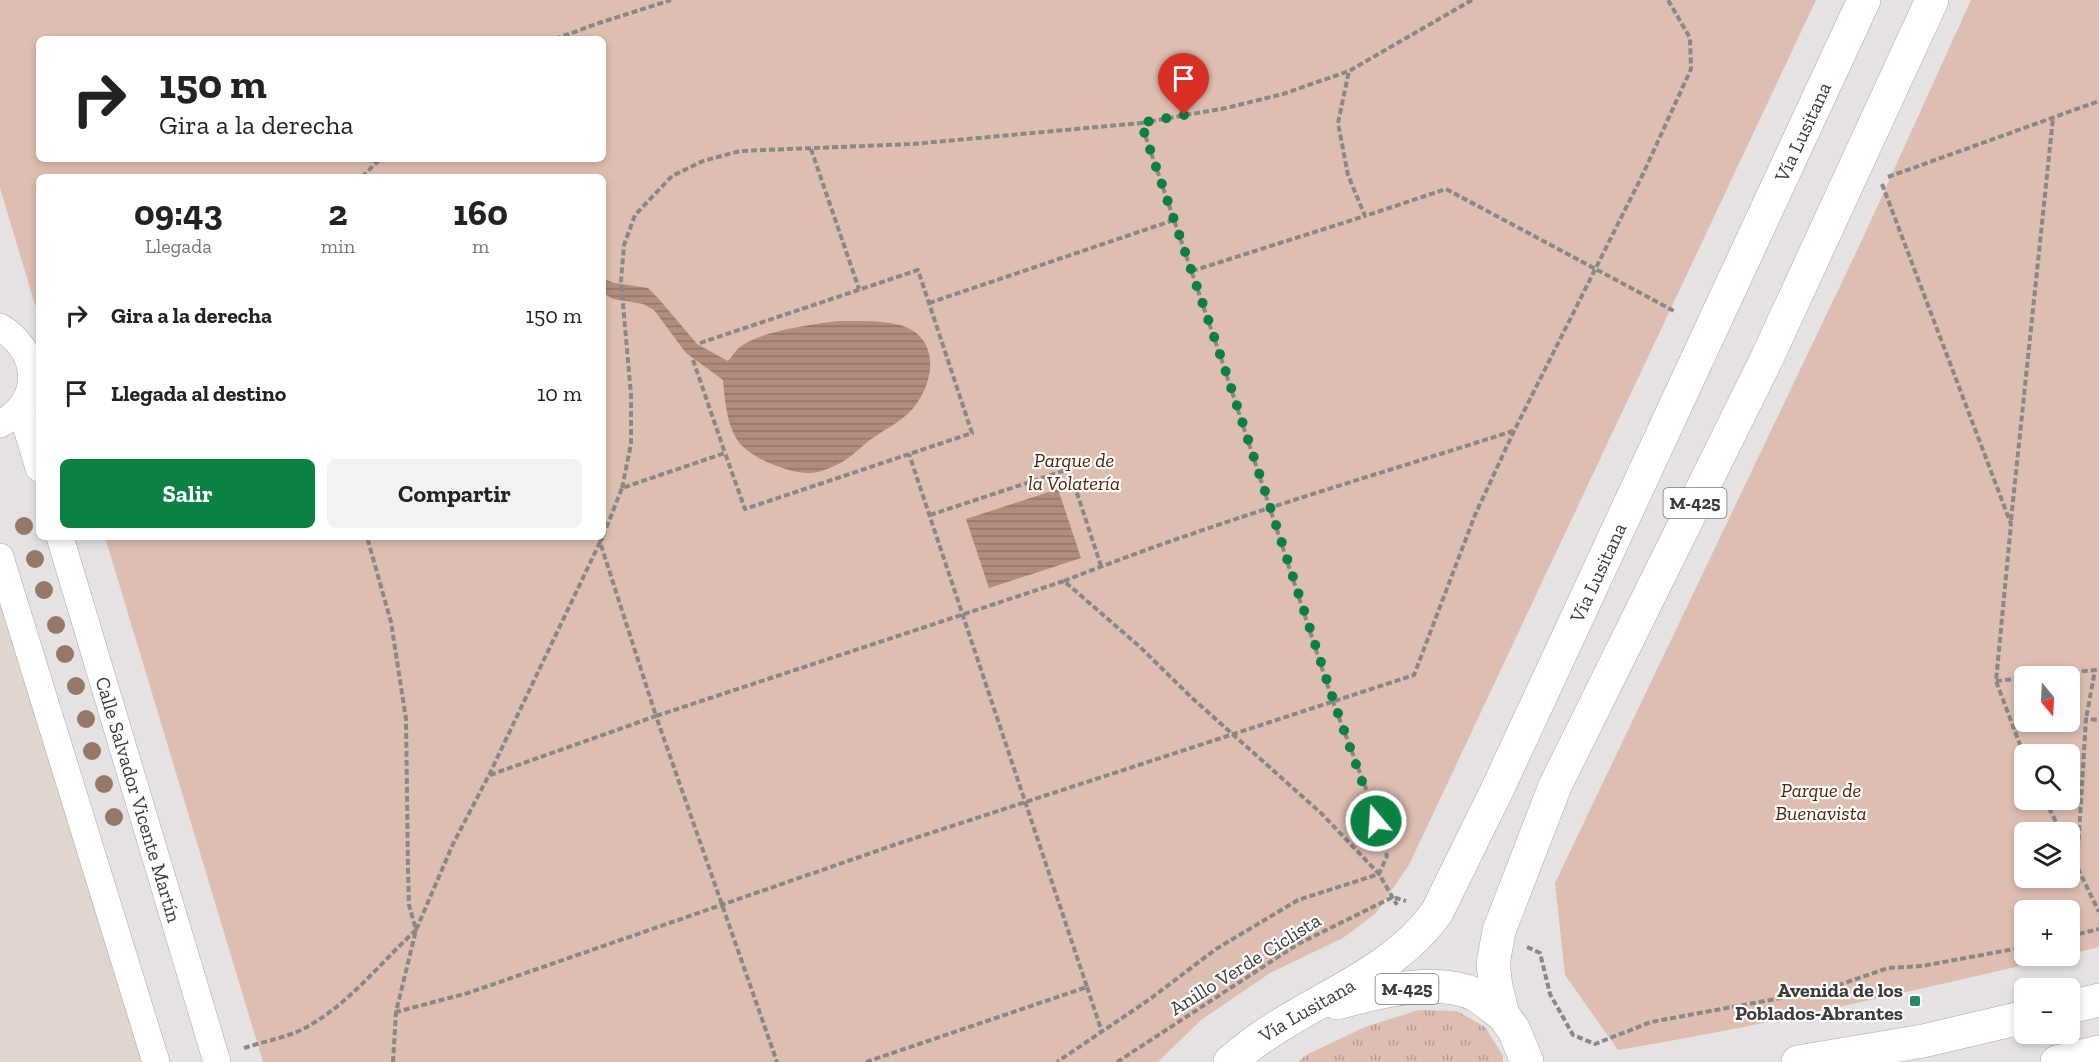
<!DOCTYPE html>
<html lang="es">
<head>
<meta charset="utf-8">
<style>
	:root { --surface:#fff; --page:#f2f2f2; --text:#222; --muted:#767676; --accent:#0b8043 }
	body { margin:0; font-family:"Zilla Slab",serif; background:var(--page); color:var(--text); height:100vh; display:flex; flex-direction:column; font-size:22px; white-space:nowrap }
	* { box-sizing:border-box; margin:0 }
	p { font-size:20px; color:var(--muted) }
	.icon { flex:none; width:33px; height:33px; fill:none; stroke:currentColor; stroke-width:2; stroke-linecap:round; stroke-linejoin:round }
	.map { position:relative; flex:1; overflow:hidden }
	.drawer { position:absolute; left:36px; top:174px; width:570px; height:366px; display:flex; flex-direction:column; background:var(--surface); border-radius:9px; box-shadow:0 3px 9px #0003 }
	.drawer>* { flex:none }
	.top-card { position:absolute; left:36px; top:36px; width:570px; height:126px; border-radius:9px; box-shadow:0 3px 9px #0003; background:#fff; color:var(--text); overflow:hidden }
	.needle { width:39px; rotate:162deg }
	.tools { position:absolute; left:2014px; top:666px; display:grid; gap:12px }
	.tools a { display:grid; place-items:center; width:66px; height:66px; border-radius:9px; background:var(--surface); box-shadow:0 3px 9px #0003; font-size:30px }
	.pin { position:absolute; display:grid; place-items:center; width:51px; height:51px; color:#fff; margin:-62px -26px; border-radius:50% 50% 50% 0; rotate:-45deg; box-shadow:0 0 6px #0007 }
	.pin .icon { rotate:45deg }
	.me { position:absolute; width:66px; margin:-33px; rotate:342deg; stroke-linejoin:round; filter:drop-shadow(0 0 4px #0008) }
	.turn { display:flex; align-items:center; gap:21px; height:126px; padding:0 24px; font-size:27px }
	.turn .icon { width:78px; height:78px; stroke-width:2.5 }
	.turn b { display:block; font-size:42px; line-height:51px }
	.eta { display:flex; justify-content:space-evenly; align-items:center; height:102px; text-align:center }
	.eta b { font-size:36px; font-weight:700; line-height:42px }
	.action { display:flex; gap:12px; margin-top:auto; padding:12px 24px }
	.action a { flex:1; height:69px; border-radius:9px; background:var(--accent); color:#fff; font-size:24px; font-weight:700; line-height:69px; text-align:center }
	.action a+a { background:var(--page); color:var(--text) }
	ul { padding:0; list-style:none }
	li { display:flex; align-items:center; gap:18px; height:78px; padding:0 24px }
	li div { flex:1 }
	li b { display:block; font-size:22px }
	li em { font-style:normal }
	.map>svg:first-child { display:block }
	.built { fill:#e1d5d0 }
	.grass { fill:url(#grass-tufts) }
	.green { fill:#debeb0; fill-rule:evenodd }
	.water { fill:url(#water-rules) }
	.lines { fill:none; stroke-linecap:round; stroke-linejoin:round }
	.minor-casing { stroke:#aaa7a5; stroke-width:28 }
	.primary-casing { stroke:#aaa7a5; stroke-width:34 }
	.path { stroke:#8a8887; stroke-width:4; stroke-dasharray:6 3; stroke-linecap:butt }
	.minor { stroke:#fff; stroke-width:27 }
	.primary { stroke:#fff; stroke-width:33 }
	.tree { fill:#967869 }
	.route { stroke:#0b8043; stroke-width:10; stroke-dasharray:0 18 }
	.poi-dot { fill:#1e8b69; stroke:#fff; stroke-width:2 }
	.labels { text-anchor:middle; stroke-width:4.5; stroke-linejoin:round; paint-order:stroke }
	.shield { fill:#fff; stroke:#777676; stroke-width:1.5 }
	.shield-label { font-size:18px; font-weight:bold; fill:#3d3c3b }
	.street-label { font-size:20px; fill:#3d3c3b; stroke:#fff }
	.park-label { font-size:20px; font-style:italic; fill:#542206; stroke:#fff }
	.poi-label { font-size:20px; font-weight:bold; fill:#3d3c3b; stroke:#fff; text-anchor:end }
</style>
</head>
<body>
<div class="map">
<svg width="2099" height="1062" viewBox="0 0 2099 1062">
	<defs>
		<pattern id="grass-tufts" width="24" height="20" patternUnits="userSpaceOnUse" patternTransform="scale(1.5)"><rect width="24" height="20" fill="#debeb0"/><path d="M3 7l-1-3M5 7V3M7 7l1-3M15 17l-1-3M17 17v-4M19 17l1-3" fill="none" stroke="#b59c90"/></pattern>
		<pattern id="water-rules" width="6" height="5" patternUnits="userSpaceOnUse" patternTransform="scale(1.5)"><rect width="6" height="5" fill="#b38d7c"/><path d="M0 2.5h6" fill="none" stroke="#937467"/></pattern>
	</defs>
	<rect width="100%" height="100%" fill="#e6e2e1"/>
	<polygon class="built" points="0,557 156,1062 0,1062"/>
	<polygon class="grass" points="1419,1010 1457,1011 1485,1027 1503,1056 1503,1062 1298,1062 1306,1055 1365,1027"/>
	<g class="green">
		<path d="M0,0H1816L1409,865L1375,914L1343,938L1270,973L1201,1020L1158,1062H263L105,537H603V177H39V318L0,188ZM39,39H603V159H39Z"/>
		<path d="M1971,0H2099V947L2070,954V910H2025V956H2063C1915,990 1768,1025 1618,1050L1565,975L1555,883L1862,240ZM2070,676V722H2025V676ZM2070,754V800H2025V754ZM2025,832H2070V878H2025Z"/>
	</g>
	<g class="water">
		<path d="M603,279L615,283L648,288L658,298L697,344L728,361C732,357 735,351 740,347C757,332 817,323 840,321C859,321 881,320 900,325C938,336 936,376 917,403C906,420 886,428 870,440C858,449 849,460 834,466C828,469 819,472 812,473C791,475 746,457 736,438C726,420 725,400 723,380L686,353L654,310L643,304L613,299L603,293Z"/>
		<polygon points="1058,489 1081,558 989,588 966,519"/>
	</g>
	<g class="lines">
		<g class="minor-casing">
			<g id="minor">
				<path d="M0,327C40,351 44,401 0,424"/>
				<polyline points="21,408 39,468"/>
				<path id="s1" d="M60,537L217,1062"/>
				<polyline points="0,557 156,1062"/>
			</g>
		</g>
		<g class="primary-casing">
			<g id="primary">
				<path d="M1337,1003C1376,992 1438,976 1476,995C1485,1000 1494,1009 1503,1015"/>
				<polyline points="2070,1007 2099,1000"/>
				<path id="s2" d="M1230,1062C1240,1054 1249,1046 1259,1039C1318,997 1394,973 1437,912L1497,790L1864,0"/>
				<polyline points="1527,1062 1514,1030 1503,1015 1496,987 1493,964 1499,931 1555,786 1767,358 1932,0"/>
				<polyline points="1798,1062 1923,1041 2025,1017"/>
				<polyline points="2057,1062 2099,1052"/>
			</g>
		</g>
		<g class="path">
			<polyline points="1472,0 1349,71 1338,123 1348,175 1365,216 1446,189 1676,312"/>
			<polyline points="555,39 599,23 671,0"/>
			<polyline points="1141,123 1226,108 1283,94 1349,71"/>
			<polyline points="811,149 859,289"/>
			<polyline points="362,177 380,159"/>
			<polyline points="1888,177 2099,101"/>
			<polyline points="1882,184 2011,524 1996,681 2025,758"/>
			<polyline points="1192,271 1365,216"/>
			<polyline points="929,303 1174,220"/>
			<polyline points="693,360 725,453"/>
			<polyline points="622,488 631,444 631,395 621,281 624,245 635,215 672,176 703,161 740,151 913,144 1141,123 1223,364 1333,702 1365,786 1387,856 1379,874 1298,900 1216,949 1150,999 1057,1062"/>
			<polyline points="930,515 1069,469 1101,566"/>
			<polyline points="2011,520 2053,118"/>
			<polyline points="603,536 622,488 725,453 745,509 972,433 918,270 697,344"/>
			<polyline points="603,537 600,542 656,716 1064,581 1139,646 1192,698 1321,813 1379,874 1397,905"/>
			<polyline points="600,542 489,775 453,844 416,930 396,1012 468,993 894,845 1414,675 1475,515 1514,431 1643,174 1691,69 1690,38 1668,0"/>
			<path d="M1064,581C1210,523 1363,479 1513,431"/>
			<polyline points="2037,676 2095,670 2086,719"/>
			<polyline points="1996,681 2025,678"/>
			<polyline points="490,775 656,716 777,1062"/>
			<polyline points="2045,800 2061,832"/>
			<polyline points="2070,852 2099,912"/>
			<polyline points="2077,867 2086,719 2099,720"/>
			<polyline points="2070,936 2099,929"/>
			<polyline points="1527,947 1540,953 1550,994 1573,1035 1595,1044 1651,1022 1824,990 1888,968 1922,966 2025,947"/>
			<polyline points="1087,987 1102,1032"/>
			<path d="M244,1048C262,1042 284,1038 301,1030C347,1007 379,964 416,930L409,905L408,870L406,719L391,622L367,537"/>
			<polyline points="393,1062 396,1012"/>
			<polyline points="866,1062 1087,987 909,454"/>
			<polyline points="1117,1062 1298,944 1393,897 1406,901"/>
		</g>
		<use href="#minor" class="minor"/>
		<use href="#primary" class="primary"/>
	</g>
	<g class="tree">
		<circle cx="24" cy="526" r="9"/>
		<circle cx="35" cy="559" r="9"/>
		<circle cx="44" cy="590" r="9"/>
		<circle cx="56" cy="625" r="9"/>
		<circle cx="65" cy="654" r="9"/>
		<circle cx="76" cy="686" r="9"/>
		<circle cx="86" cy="719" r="9"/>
		<circle cx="92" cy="751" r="9"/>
		<circle cx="104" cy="784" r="9"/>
		<circle cx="114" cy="817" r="9"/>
	</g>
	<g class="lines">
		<polyline class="route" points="1184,115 1141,123 1223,363 1334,702 1376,821"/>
	</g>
	<rect class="poi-dot" x="1909" y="995" width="12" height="12" rx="3"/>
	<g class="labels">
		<g class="shield">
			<rect x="1663.5" y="488" width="63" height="30" rx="4.5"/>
			<rect x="1375.5" y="974" width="63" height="30" rx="4.5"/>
		</g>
		<g class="shield-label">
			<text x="1695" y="509">M-425</text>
			<text x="1407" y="995">M-425</text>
		</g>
		<g class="street-label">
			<text dy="7" stroke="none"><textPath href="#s2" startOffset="1119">Vía Lusitana</textPath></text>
			<text dy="7" stroke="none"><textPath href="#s2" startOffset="633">Vía Lusitana</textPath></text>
			<text dy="7" stroke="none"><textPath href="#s1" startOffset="274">Calle Salvador Vicente Martín</textPath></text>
			<text transform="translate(1245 964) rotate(-32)" y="7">Anillo Verde Ciclista</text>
			<text dy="7" stroke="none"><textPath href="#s2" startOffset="93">Vía Lusitana</textPath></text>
		</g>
		<g class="park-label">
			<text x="1074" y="467">Parque de<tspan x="1074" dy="23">la Volatería</tspan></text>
			<text x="1821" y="797">Parque de<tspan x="1821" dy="23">Buenavista</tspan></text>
		</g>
		<g class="poi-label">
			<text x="1903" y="997">Avenida de los<tspan x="1903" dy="23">Poblados-Abrantes</tspan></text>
		</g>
	</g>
</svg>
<div class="tools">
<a><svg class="needle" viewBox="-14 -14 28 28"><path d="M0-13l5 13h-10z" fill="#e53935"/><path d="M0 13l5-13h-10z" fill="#767676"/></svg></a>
<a><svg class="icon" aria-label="search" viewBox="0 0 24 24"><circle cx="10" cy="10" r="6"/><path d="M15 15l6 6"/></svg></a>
<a><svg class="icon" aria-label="layers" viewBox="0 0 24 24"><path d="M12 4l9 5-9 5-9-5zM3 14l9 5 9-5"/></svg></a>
<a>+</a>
<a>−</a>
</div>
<div class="pin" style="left:1184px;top:115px;background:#d93025"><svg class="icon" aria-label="arrive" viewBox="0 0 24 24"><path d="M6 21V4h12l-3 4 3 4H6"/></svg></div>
<svg class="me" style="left:1376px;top:821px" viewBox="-20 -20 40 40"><circle r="17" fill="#0b8043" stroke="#fff" stroke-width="3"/><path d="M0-11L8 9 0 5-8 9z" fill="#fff"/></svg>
<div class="top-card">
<div class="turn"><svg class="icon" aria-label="right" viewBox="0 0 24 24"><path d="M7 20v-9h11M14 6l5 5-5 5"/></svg><div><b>150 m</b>Gira a la derecha</div></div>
</div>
<section class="drawer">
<div class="eta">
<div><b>09:43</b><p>Llegada</p></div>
<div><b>2</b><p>min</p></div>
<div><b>160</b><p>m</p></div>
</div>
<ul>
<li><svg class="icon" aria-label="right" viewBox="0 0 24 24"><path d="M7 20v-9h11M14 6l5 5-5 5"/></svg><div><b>Gira a la derecha</b></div><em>150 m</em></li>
<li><svg class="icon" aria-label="arrive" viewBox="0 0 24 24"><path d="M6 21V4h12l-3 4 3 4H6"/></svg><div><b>Llegada al destino</b></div><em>10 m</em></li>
</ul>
<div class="action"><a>Salir</a><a>Compartir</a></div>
</section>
</div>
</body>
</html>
